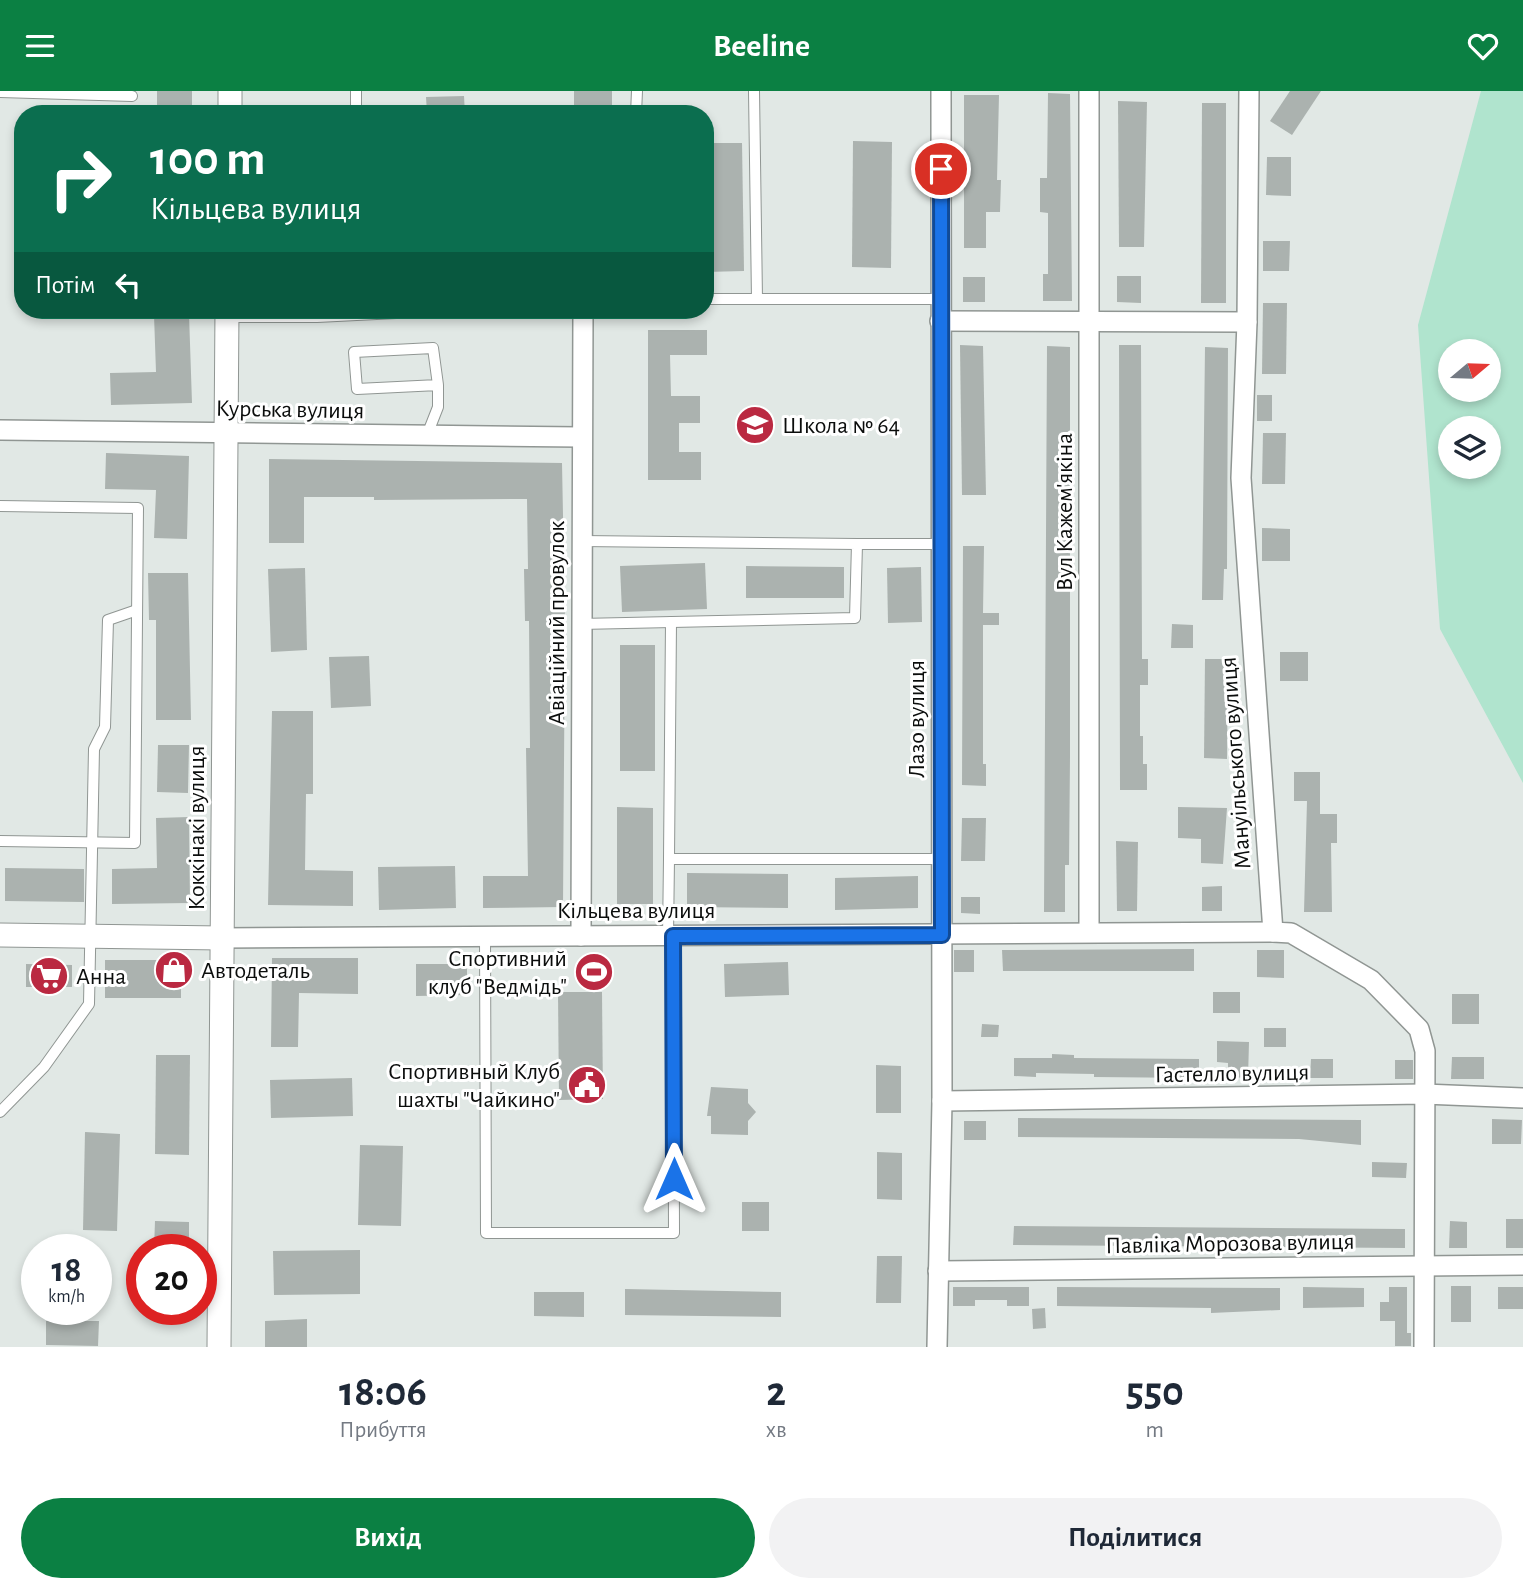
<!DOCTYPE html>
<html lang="uk">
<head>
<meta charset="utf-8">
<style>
	:root { --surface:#fff; --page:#f2f2f3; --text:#1f2937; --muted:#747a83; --accent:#0b8043 }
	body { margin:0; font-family:"Alegreya Sans",sans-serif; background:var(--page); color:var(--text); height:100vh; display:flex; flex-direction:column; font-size:26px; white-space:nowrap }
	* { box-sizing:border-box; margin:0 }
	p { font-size:23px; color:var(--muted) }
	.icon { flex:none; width:38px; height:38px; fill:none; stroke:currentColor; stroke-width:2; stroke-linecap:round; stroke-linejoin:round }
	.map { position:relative; height:1256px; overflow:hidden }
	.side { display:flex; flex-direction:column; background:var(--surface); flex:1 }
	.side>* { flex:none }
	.hud { position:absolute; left:14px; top:14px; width:700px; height:214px; border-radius:28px; box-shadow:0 4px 10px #0003; background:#0b6e4f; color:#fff; overflow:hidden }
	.needle { width:46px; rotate:71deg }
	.buttons { position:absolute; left:1438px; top:248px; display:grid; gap:14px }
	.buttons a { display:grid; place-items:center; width:63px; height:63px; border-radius:50%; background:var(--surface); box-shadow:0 4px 10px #0003; font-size:35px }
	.speed { position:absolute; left:21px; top:1143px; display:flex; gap:14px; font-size:35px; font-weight:700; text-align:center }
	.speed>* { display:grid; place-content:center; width:91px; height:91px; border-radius:50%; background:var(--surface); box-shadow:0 4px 10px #0003; line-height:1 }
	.speed small { font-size:18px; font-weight:400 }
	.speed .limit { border:10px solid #d22; background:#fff; color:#111 }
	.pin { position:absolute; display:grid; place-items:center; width:60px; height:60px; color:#fff; margin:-30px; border:4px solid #fff; border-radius:50%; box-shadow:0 2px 7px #0007 }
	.me { position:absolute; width:77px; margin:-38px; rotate:0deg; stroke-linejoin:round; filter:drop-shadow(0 0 5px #0008) }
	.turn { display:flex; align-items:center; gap:24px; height:147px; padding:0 21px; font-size:32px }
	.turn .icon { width:91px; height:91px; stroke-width:2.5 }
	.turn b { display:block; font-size:49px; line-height:60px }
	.then { display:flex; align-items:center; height:66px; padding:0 21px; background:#0003; gap:14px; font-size:26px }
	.eta { display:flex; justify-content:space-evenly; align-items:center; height:119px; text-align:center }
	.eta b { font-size:42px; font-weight:700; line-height:49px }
	.cta { display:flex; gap:14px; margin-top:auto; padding:14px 21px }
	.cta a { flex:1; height:80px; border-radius:42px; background:var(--accent); color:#fff; font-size:28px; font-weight:700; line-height:80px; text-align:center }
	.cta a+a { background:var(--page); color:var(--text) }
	header { display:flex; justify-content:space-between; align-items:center; height:91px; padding:0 21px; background:var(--accent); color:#fff; font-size:32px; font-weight:700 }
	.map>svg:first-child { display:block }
	.green { fill:#b0e4ce; fill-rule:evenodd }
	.building { fill:#abb2af }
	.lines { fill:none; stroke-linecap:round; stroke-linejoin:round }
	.service-casing { stroke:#909693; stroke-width:12 }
	.minor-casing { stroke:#909693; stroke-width:22 }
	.tertiary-casing { stroke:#909693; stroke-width:25 }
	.service { stroke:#fff; stroke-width:10 }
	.minor { stroke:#fff; stroke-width:19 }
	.tertiary { stroke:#fff; stroke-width:23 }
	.route-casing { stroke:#114b97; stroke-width:18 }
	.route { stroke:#1a73e8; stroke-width:12 }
	.labels { text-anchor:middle; stroke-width:6; stroke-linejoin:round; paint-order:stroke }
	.street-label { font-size:24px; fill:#0b0d0c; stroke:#fff }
	.poi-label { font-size:24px; fill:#0b0d0c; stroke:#fff; text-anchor:start }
</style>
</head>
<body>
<header><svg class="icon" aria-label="menu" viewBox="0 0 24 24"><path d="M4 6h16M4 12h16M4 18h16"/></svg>Beeline<svg class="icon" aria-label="heart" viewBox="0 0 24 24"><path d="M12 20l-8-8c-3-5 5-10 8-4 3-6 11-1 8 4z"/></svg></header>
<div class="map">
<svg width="1523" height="1256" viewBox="0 0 1523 1256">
	<rect width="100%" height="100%" fill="#e1e8e5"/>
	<path class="green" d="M1481,0H1523V692L1440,538L1418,234ZM1451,261H1489V299H1451ZM1451,338H1489V376H1451Z"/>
	<g class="building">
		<rect x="157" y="0" width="35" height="23"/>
		<rect x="574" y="0" width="38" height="23"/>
		<polygon points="1290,0 1321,0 1292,44 1270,30"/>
		<polygon points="1048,2 1070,3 1072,210 1043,210 1043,183 1048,183 1048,122 1040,121 1040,87 1047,87"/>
		<polygon points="964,4 999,4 997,89 1001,89 1000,121 986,121 986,157 964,157"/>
		<polygon points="464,5 465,23 427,23 426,6"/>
		<polygon points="1118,10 1147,11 1144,156 1119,156"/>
		<polygon points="1202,12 1226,12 1226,212 1201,212"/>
		<polygon points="853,50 892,51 891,177 852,176"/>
		<polygon points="705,52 742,52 744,180 705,181"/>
		<polygon points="1267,66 1291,66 1291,105 1266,104"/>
		<polygon points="1263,150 1290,150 1289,180 1263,180"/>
		<polygon points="1117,185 1141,185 1141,212 1117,211"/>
		<rect x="963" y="186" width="22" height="25"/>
		<polygon points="1263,212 1287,212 1286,283 1262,283"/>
		<polygon points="189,223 192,312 111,314 110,282 156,281 154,224"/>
		<polygon points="648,239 707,239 707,264 670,264 671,305 700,305 700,332 679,332 679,361 701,361 701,389 648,389"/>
		<polygon points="960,254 983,255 986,404 962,404"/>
		<polygon points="1119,254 1141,254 1142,568 1148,568 1148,594 1140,594 1140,645 1143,645 1143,673 1147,673 1147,699 1120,699"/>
		<polygon points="1047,255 1070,256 1070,666 1069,774 1065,774 1065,821 1044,821"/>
		<polygon points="1205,256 1228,257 1227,478 1224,478 1223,509 1202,509"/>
		<rect x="1257" y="304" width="15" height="26"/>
		<polygon points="1263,342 1286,342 1285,393 1262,393"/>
		<polygon points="106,362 189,365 187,448 154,447 156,399 105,398"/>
		<polygon points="269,368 562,372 565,530 563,816 483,817 483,785 528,785 526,657 530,657 529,530 525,530 524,478 528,478 527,408 374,409 374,406 304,406 304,452 269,452"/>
		<polygon points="1262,437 1290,438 1290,470 1262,470"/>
		<polygon points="963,455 984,455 983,522 999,522 999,534 983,534 983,673 986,673 986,695 962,694"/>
		<polygon points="705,472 707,518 622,521 620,475"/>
		<polygon points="746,475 844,476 844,507 746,507"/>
		<polygon points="921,476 922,531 888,532 887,477"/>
		<polygon points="305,477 307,559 271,561 268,478"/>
		<polygon points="148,482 188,482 191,629 156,629 156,529 149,529"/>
		<polygon points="1172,533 1193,534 1193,557 1171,557"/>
		<rect x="620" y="554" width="35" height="126"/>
		<rect x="1280" y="561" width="28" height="29"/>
		<polygon points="369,565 371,615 331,617 329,566"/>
		<polygon points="1205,568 1228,568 1227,668 1204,667"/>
		<polygon points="272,620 313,620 313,703 306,703 305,779 353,780 353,815 268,814"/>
		<polygon points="158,654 189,654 188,702 157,701"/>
		<polygon points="1294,681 1320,681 1320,723 1337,723 1337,752 1331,752 1332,821 1304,821 1307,710 1294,710"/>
		<polygon points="617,716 653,717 653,813 617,813"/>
		<polygon points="1178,716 1227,717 1223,773 1201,772 1201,748 1178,747"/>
		<polygon points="189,726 190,812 112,813 112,778 157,777 156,727"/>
		<polygon points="962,727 986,727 985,770 961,770"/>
		<polygon points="1116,750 1138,751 1137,820 1117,820"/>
		<polygon points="455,775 456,817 379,819 378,776"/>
		<polygon points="5,777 84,778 84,811 5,810"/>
		<polygon points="687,782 788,783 788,817 687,816"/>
		<polygon points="918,785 918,817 835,819 835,787"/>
		<polygon points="1222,795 1222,820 1202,820 1202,796"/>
		<polygon points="961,806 980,806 980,823 961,822"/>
		<polygon points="1194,858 1194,880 1003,880 1002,859"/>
		<rect x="954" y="859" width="20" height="22"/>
		<polygon points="1257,859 1284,859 1284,887 1257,886"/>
		<polygon points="272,867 358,867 358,903 299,902 298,956 271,956"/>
		<rect x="105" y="869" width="76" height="38"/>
		<polygon points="788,871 789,904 725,906 724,873"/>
		<polygon points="26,873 72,874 72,896 26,896"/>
		<polygon points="416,873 467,873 467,904 416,905"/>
		<polygon points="558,901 602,901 603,1008 559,1009"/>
		<rect x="1213" y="901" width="27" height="21"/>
		<rect x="1452" y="903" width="27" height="30"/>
		<polygon points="982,933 999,934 998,946 981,946"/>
		<rect x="1264" y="937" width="22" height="19"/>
		<polygon points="1217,950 1249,951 1248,987 1228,986 1228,972 1217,971"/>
		<polygon points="1052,963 1074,964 1074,967 1199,968 1199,987 1094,986 1094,983 1036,982 1036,986 1014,985 1014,967 1052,967"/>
		<polygon points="156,964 190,964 189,1064 155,1063"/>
		<polygon points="1452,966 1484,966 1484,988 1451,988"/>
		<polygon points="1311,968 1333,968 1333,987 1310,987"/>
		<rect x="1395" y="969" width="18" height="19"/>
		<polygon points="876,974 901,975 901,1022 876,1022"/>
		<polygon points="352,987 353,1025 271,1027 270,989"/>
		<polygon points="711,996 748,998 748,1012 756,1021 748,1030 748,1044 711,1043 711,1025 707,1025"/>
		<polygon points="1018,1027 1361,1029 1361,1054 1299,1048 1018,1046"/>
		<polygon points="1492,1028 1522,1029 1521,1053 1492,1053"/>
		<rect x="964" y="1030" width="22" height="19"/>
		<polygon points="85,1041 120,1043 117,1140 83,1139"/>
		<polygon points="360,1054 403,1055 401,1135 358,1134"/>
		<polygon points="877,1061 902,1062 902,1109 877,1108"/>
		<polygon points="1372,1071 1407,1072 1406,1087 1372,1086"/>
		<rect x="742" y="1111" width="27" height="29"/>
		<rect x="1506" y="1128" width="17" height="29"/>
		<polygon points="155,1130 189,1131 189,1158 154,1158"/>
		<polygon points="1450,1130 1467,1131 1467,1157 1449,1157"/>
		<polygon points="1014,1135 1405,1138 1405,1157 1013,1154"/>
		<polygon points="360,1159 360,1203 274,1204 273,1160"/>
		<polygon points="877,1165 902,1165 901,1212 876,1212"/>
		<rect x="1451" y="1195" width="20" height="36"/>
		<polygon points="953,1196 1029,1196 1029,1215 1007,1215 1007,1209 975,1209 975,1215 953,1215"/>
		<polygon points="1057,1196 1280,1197 1280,1219 1211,1222 1211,1217 1057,1215"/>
		<polygon points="1303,1196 1364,1197 1364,1216 1303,1217"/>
		<polygon points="1389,1196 1407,1196 1407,1242 1411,1242 1411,1255 1395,1255 1395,1230 1380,1230 1380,1211 1389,1211"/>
		<rect x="1498" y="1196" width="25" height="22"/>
		<polygon points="625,1198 781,1201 781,1226 625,1224"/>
		<polygon points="534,1201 584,1201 584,1226 534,1225"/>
		<polygon points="1045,1217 1046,1237 1033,1238 1032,1218"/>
		<polygon points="154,1218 188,1218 187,1231 153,1230"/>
		<polygon points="307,1228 307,1256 265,1256 265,1230"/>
		<polygon points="46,1230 99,1230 98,1255 46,1254"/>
	</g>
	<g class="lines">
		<g class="service-casing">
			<g id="service">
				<polyline points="356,0 356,23"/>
				<polyline points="754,0 757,208"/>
				<polyline points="0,1 132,5"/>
				<polyline points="636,23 637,0"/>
				<polyline points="705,208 940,208"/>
				<polyline points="227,226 317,226 456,219"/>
				<polyline points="427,344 438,316 438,294 357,298 354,261 433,257 438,294"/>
				<polyline points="0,415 138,417 135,752 0,750"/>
				<polyline points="857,453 940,453"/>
				<polyline points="671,531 669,768 941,768"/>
				<polyline points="580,533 855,527 857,453 581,450"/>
				<polyline points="485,845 486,1142 674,1142 673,845"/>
				<polyline points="668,845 669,768"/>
				<polyline points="0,1021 44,976 89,913 94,658 105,636 108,529 137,519"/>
			</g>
		</g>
		<g class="minor-casing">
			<g id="minor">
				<polyline points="1249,0 1247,231 1241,387 1273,841 1291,842 1371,889 1419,938 1425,960 1424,1256"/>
				<polyline points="940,230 1247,231"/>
				<polyline points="0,339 580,346"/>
				<polyline points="1089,841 1089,0"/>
				<polyline points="581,845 583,219"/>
				<polyline points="222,847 1273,841"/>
				<polyline points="942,1010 1424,1003 1523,1007"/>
				<polyline points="938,1180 1523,1174"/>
				<polyline points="937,1256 942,1010 941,0"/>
			</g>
		</g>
		<g class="tertiary-casing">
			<g id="tertiary">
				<polyline points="230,23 230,0"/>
				<polyline points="0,844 222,847"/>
				<polyline points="219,1256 227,219"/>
			</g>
		</g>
		<use href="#service" class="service"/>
		<use href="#minor" class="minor"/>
		<use href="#tertiary" class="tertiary"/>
	</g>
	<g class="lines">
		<g class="route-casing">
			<polyline id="route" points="674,1088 673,845 942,844 941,78"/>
		</g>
		<use href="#route" class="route"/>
	</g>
	<defs>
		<g id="school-disc" transform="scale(2.0125)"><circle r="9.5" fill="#ba2941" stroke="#fff"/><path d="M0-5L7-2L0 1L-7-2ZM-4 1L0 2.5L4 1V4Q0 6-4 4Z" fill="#fff"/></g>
		<g id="shop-disc" transform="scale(2.0125)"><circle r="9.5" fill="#ba2941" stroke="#fff"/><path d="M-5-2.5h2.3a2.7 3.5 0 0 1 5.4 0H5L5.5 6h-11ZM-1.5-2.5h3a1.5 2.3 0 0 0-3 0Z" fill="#fff"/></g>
		<g id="stadium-disc" transform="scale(2.0125)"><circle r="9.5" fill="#ba2941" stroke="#fff"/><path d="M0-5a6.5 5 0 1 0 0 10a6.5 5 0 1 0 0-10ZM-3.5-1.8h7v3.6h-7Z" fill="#fff"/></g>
		<g id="supermarket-disc" transform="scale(2.0125)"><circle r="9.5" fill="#ba2941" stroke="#fff"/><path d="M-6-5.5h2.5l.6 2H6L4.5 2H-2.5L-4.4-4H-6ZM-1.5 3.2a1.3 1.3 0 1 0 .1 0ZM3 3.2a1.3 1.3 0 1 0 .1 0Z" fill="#fff"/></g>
		<g id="civic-disc" transform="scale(2.0125)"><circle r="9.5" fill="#ba2941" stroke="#fff"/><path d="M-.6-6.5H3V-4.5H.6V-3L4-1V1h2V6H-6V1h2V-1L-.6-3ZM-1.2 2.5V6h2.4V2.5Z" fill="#fff"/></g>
	</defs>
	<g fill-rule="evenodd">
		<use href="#school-disc" x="755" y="334"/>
		<use href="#shop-disc" x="174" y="879"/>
		<use href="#stadium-disc" x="594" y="881"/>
		<use href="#supermarket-disc" x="49" y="885"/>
		<use href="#civic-disc" x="587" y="994"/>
	</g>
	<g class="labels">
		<g class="street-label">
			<text transform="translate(290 318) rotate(1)" y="8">Курська вулиця</text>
			<text transform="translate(1064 421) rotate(-90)" y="8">Вул Кажем'якіна</text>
			<text transform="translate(556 532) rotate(-90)" y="8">Авіаційний провулок</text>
			<text transform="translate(916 628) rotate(-90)" y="8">Лазо вулиця</text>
			<text transform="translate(1235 672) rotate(-94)" y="8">Мануільського вулиця</text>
			<text transform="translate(196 737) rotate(-90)" y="8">Коккінакі вулиця</text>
			<text x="636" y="827">Кільцева вулиця</text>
			<text transform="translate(1232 982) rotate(-1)" y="8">Гастелло вулиця</text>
			<text transform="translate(1230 1152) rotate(-1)" y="8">Павліка Морозова вулиця</text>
		</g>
		<g class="poi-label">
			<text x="782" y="342">Школа № 64</text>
			<text x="567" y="875" text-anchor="end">Спортивний<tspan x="567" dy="28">клуб "Ведмідь"</tspan></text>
			<text x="201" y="887">Автодеталь</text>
			<text x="76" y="893">Анна</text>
			<text x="560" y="988" text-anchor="end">Спортивный Клуб<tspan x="560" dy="28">шахты "Чайкино"</tspan></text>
		</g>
	</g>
</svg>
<div class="buttons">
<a><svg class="needle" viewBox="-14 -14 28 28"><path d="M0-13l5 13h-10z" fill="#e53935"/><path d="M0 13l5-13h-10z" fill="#747a83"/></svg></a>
<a><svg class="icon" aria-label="layers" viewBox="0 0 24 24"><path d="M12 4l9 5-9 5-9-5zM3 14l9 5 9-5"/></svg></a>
</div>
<div class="speed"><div>18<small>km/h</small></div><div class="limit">20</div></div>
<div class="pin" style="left:941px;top:78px;background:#d93025"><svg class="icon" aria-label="arrive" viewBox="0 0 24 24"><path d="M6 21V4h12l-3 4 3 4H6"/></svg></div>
<svg class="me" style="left:674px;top:1088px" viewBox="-20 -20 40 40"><path d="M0-17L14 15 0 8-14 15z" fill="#1a73e8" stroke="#fff" stroke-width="4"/></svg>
<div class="hud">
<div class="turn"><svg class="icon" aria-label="right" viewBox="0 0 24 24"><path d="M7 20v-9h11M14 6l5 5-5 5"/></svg><div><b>100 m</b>Кільцева вулиця</div></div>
<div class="then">Потім<svg class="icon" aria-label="left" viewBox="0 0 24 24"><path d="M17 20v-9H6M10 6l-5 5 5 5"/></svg></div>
</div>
</div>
<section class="side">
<div class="eta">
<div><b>18:06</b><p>Прибуття</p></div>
<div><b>2</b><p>хв</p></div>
<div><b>550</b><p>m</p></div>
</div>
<div class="cta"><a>Вихід</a><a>Поділитися</a></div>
</section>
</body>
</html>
